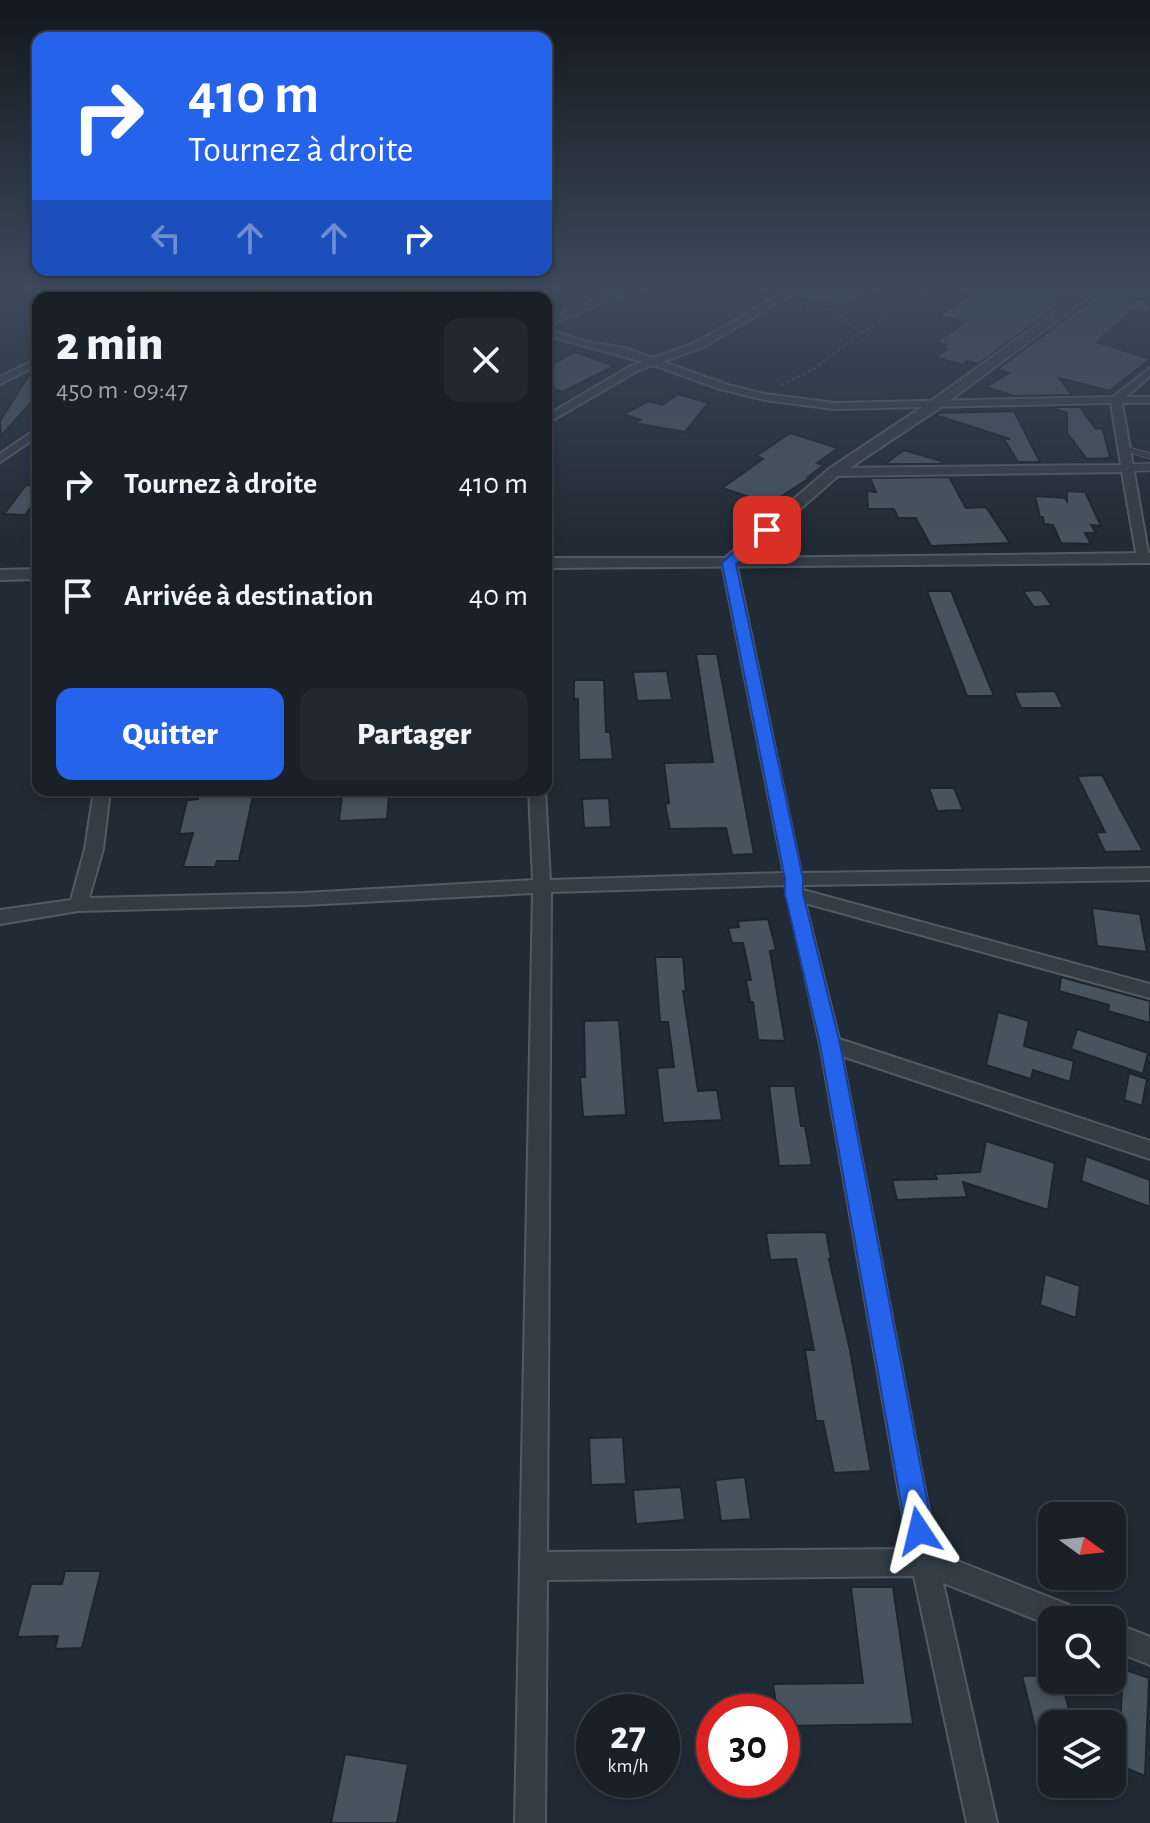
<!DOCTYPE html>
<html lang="fr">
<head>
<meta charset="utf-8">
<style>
	:root { --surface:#192028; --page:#222830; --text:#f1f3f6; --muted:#9fa3a8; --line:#373e45; --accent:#2563eb }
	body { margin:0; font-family:"Alegreya Sans",sans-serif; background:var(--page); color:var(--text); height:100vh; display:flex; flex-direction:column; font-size:30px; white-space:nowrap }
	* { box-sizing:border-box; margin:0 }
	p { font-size:26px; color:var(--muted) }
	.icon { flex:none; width:44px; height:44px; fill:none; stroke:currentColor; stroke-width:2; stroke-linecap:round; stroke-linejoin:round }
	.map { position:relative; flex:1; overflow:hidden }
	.panel { position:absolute; left:32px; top:292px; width:520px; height:504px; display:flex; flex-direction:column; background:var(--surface); border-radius:16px; box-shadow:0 4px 12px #0003,0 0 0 2px var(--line) }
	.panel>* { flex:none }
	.banner { position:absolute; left:32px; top:32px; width:520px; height:244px; border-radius:16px; box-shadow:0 4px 12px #0003,0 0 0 2px var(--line); background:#2563eb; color:#fff; overflow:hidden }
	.needle { width:52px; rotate:105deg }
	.controls { position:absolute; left:1038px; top:1502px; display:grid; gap:16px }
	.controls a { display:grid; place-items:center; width:88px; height:88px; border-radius:16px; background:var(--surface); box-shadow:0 4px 12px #0003,0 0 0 2px var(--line); font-size:40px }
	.speed { position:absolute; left:576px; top:1694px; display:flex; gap:16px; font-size:40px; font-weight:700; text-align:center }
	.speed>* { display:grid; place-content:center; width:104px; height:104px; border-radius:50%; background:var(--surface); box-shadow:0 4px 12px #0003,0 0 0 2px var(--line); line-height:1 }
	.speed small { font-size:20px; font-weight:400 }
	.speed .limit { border:12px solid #d22; background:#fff; color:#111 }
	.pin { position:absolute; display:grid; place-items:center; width:68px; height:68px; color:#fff; margin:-34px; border-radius:16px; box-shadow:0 4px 12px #0006 }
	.me { position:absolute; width:88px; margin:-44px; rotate:350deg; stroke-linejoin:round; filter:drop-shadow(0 0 6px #0008) }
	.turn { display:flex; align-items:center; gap:28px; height:168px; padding:0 24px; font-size:36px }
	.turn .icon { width:104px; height:104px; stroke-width:2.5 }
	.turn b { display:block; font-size:56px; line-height:68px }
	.lanes { display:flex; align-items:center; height:76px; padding:0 24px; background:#0003; justify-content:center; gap:40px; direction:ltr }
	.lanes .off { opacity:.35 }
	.round { display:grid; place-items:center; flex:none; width:84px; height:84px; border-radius:16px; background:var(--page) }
	.summary { display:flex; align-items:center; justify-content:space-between; height:136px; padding:0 24px }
	h1 { font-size:48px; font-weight:800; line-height:60px }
	.primary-button { display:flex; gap:16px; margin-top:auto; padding:16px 24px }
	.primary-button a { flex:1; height:92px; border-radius:16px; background:var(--accent); color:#fff; font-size:32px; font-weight:800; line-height:92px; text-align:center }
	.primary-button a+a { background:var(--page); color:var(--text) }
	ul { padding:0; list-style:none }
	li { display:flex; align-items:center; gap:24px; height:112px; padding:0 24px }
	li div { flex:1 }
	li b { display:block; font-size:30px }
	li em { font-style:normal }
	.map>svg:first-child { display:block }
	.building { fill:#47535f; stroke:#1c242c; stroke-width:2 }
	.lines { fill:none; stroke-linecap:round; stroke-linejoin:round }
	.service-far1-casing { stroke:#525b64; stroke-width:7 }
	.service-casing { stroke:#525b64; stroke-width:10 }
	.minor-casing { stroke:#525b64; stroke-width:4 }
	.tertiary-casing { stroke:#525b64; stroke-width:4 }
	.path { stroke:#405354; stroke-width:2; stroke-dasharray:3 3; stroke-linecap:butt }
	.service-far1 { stroke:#343d46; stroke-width:5 }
	.service { stroke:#343d46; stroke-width:7 }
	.minor { fill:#343d46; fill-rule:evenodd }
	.tertiary { fill:#343d46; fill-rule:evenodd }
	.route { fill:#2563eb; stroke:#184099; stroke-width:2 }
</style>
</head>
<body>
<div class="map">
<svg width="1150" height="1823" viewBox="0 0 1150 1823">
	<rect width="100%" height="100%" fill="#212b35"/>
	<g class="building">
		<polygon points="809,286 884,286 845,306 793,297"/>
		<polygon points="981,286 1086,286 978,364 968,361 962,365 935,357 947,349 942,347 946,345 936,342 965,322 939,316"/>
		<polygon points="1103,291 1150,301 1150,313 1134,309 1097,342 1150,359 1110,391 1059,378 1072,395 1014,396 986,387 1009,373 997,369"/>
		<polygon points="575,352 615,366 562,392 546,386 546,367"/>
		<polygon points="38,368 38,395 1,436 0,421 31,372"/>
		<polygon points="678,394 708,403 685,432 634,423 640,420 624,414 648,401 662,405"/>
		<polygon points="1049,407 1080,407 1095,428 1103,429 1110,458 1087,459 1067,433 1067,413"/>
		<polygon points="1014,411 1040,462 1018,462 1004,439 1010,439 935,415 938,413"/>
		<polygon points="790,433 838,448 817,463 824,465 808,477 811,477 762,509 743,502 749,497 722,488 763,459 756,456"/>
		<polygon points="904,450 941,461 942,464 885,464"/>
		<polygon points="949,477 966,508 986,507 1010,543 931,546 916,518 898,518 894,509 868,509 867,491 876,492 870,478"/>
		<polygon points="26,485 38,486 38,498 25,515 4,514"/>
		<polygon points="1067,491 1085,492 1101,526 1091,525 1096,533 1085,533 1091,544 1061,543 1053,525 1044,524 1043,517 1040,517 1035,496 1065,498 1067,501"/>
		<polygon points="1041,590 1052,606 1034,607 1023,591"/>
		<polygon points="927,591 951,591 994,696 967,696"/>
		<polygon points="696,654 717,654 754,854 732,855 726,828 670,829 665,804 669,803 664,763 713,762"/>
		<polygon points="667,671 672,700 637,701 633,672"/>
		<polygon points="574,680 604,680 606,732 610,732 613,759 579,760 578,699 574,699"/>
		<polygon points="1055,691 1063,708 1021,708 1014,692"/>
		<polygon points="1102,775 1124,816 1143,851 1105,852 1096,833 1105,832 1077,776"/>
		<polygon points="929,788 954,788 963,810 937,811"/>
		<polygon points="243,792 242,797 253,796 239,861 217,861 215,867 183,867 193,833 179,834 187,800 198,799 199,794"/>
		<polygon points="389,795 387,819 339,821 342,796"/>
		<polygon points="609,798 611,827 584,828 582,799"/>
		<polygon points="1092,908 1140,914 1147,952 1097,946"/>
		<polygon points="768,919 776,950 770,951 785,1041 758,1040 753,1002 750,1002 746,980 751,980 743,943 732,943 728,928 739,927 738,921"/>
		<polygon points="655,957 683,957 686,991 683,991 698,1091 717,1090 722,1120 663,1123 657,1068 674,1067 668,1022 660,1022"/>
		<polygon points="1061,977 1150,1001 1150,1023 1108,1011 1109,1005 1059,991"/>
		<polygon points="998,1012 1029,1021 1024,1046 1074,1061 1070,1082 1033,1070 1031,1079 986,1065"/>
		<polygon points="619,1020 626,1115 583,1117 580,1077 585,1077 584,1021"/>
		<polygon points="1077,1029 1148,1053 1143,1074 1071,1049"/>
		<polygon points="1129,1073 1147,1079 1142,1106 1124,1100"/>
		<polygon points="769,1086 795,1086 801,1126 805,1126 812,1165 779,1166"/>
		<polygon points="986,1141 1055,1163 1048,1210 963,1182 967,1197 897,1200 892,1180 937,1179 935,1174 980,1172"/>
		<polygon points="1086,1156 1150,1180 1150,1207 1081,1181"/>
		<polygon points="826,1232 831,1259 829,1259 850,1350 871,1471 834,1473 823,1421 816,1421 805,1350 814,1350 796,1259 770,1260 766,1233"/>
		<polygon points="1045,1274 1080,1286 1076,1318 1040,1305"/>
		<polygon points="623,1437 626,1484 591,1485 589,1438"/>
		<polygon points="745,1477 751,1519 721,1521 715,1480"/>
		<polygon points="681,1487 685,1520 636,1524 633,1490"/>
		<polygon points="65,1571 101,1571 82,1648 55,1649 58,1636 17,1637 31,1584 62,1584"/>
		<polygon points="851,1587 893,1587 913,1724 782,1726 782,1712 777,1712 773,1684 863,1683"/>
		<polygon points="1123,1669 1149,1678 1145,1776 1118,1765"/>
		<polygon points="1052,1675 1052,1680 1061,1680 1073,1724 1052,1724 1052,1770 1046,1770 1022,1676"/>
		<polygon points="345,1754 408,1764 397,1823 331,1823"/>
	</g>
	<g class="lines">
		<g class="service-far1-casing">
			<polyline id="service-far1" points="1122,448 1150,456"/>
		</g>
		<g class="service-casing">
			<polyline id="service" points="1125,468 1150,467"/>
		</g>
		<g class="minor-casing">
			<g id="minor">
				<polygon points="150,286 159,286 155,298 145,298"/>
				<polygon points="259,286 268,286 264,298 254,298"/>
				<polygon points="404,286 417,286 447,298 433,298"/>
				<polygon points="484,286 496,286 472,298 459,298"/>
				<polygon points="626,286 641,286 546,327 546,320"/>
				<polygon points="795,286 806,286 703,347 663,362 728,385 765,394 834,403 1113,397 1150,368 1150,376 1126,397 1150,397 1150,403 1122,403 1149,558 1148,561 1137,558 1122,472 834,476 828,472 834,468 1121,465 1111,403 834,409 765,400 720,389 653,365 637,371 546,424 546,416 629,367 643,362 546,335 546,329 587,342 624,348 653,358 695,343"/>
				<polygon points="1096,286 1116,286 1150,292 1150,298"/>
				<polygon points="38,358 38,365 0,384 0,377"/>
				<polygon points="38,428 38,436 0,462 0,454"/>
				<path d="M729,559L736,563L801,873L1150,868V880L803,885V890L1150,984V998L805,903L839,1039L1150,1141V1159L842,1056L937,1553L1082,1610L1086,1620H1052V1626L943,1583L997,1823H967L914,1576L547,1580L545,1823H515L533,893L304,905L78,911L0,924V910L71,900L85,849L94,790H110L103,849L89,898L304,893L533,880L529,790H545L550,880L784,873L722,563ZM785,885L820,1044L909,1549L547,1552L551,892Z"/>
				<polygon points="1112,1622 1150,1637 1150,1665 1112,1650"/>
			</g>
		</g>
		<g class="tertiary-casing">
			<g id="tertiary">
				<polygon points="1091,286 1104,286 941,407 839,475 744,558 1150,553 1150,563 546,568 546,558 725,558 829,469 931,401"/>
				<polygon points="38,569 38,579 0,580 0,570"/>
			</g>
		</g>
		<g class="path">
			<polyline points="788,308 832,309 861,333"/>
			<polyline points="781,385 814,369 861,333 937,286"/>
		</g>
		<use href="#service-far1" class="service-far1"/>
		<use href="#service" class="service"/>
		<use href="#minor" class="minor"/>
		<use href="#tertiary" class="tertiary"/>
	</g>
	<linearGradient id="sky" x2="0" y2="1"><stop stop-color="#12181d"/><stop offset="0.53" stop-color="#3d4a5c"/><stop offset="1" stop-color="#3d4a5c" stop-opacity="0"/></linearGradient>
	<rect width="1150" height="541" fill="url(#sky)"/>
	<polygon class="route" points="762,527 773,530 736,564 803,879 803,894 840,1044 933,1531 929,1541 919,1545 910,1541 906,1531 820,1044 785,894 785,879 722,563"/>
</svg>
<div class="controls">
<a><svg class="needle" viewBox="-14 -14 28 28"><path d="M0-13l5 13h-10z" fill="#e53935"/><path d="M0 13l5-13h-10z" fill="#9fa3a8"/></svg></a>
<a><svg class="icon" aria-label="search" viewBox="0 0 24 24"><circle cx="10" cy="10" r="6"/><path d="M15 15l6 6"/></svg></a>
<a><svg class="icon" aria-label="layers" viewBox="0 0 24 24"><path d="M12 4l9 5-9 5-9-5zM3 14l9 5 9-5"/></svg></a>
</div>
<div class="speed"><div>27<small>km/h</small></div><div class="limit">30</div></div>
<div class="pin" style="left:767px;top:530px;background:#d93025"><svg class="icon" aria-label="arrive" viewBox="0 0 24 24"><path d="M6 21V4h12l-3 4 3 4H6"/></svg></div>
<svg class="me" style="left:919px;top:1531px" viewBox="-20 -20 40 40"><path d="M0-17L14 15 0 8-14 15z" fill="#2563eb" stroke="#fff" stroke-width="4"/></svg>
<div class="banner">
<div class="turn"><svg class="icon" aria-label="right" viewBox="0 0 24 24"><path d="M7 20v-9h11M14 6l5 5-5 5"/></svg><div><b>410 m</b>Tournez à droite</div></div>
<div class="lanes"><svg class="icon off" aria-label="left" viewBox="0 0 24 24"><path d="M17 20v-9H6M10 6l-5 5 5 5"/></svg><svg class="icon off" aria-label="ahead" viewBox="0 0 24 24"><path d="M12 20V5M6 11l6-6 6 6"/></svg><svg class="icon off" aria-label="ahead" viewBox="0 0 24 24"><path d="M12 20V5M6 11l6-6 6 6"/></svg><svg class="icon" aria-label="right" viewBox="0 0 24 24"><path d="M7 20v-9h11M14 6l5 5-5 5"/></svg></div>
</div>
<section class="panel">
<div class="summary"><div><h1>2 min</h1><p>450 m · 09:47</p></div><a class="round"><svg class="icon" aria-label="close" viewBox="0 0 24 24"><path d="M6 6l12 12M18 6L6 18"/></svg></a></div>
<ul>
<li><svg class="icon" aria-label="right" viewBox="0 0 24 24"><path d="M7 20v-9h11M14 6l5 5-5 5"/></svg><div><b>Tournez à droite</b></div><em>410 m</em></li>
<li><svg class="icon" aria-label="arrive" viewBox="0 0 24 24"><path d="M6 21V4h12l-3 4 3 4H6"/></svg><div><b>Arrivée à destination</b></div><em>40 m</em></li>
</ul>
<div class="primary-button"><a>Quitter</a><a>Partager</a></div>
</section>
</div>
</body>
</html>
